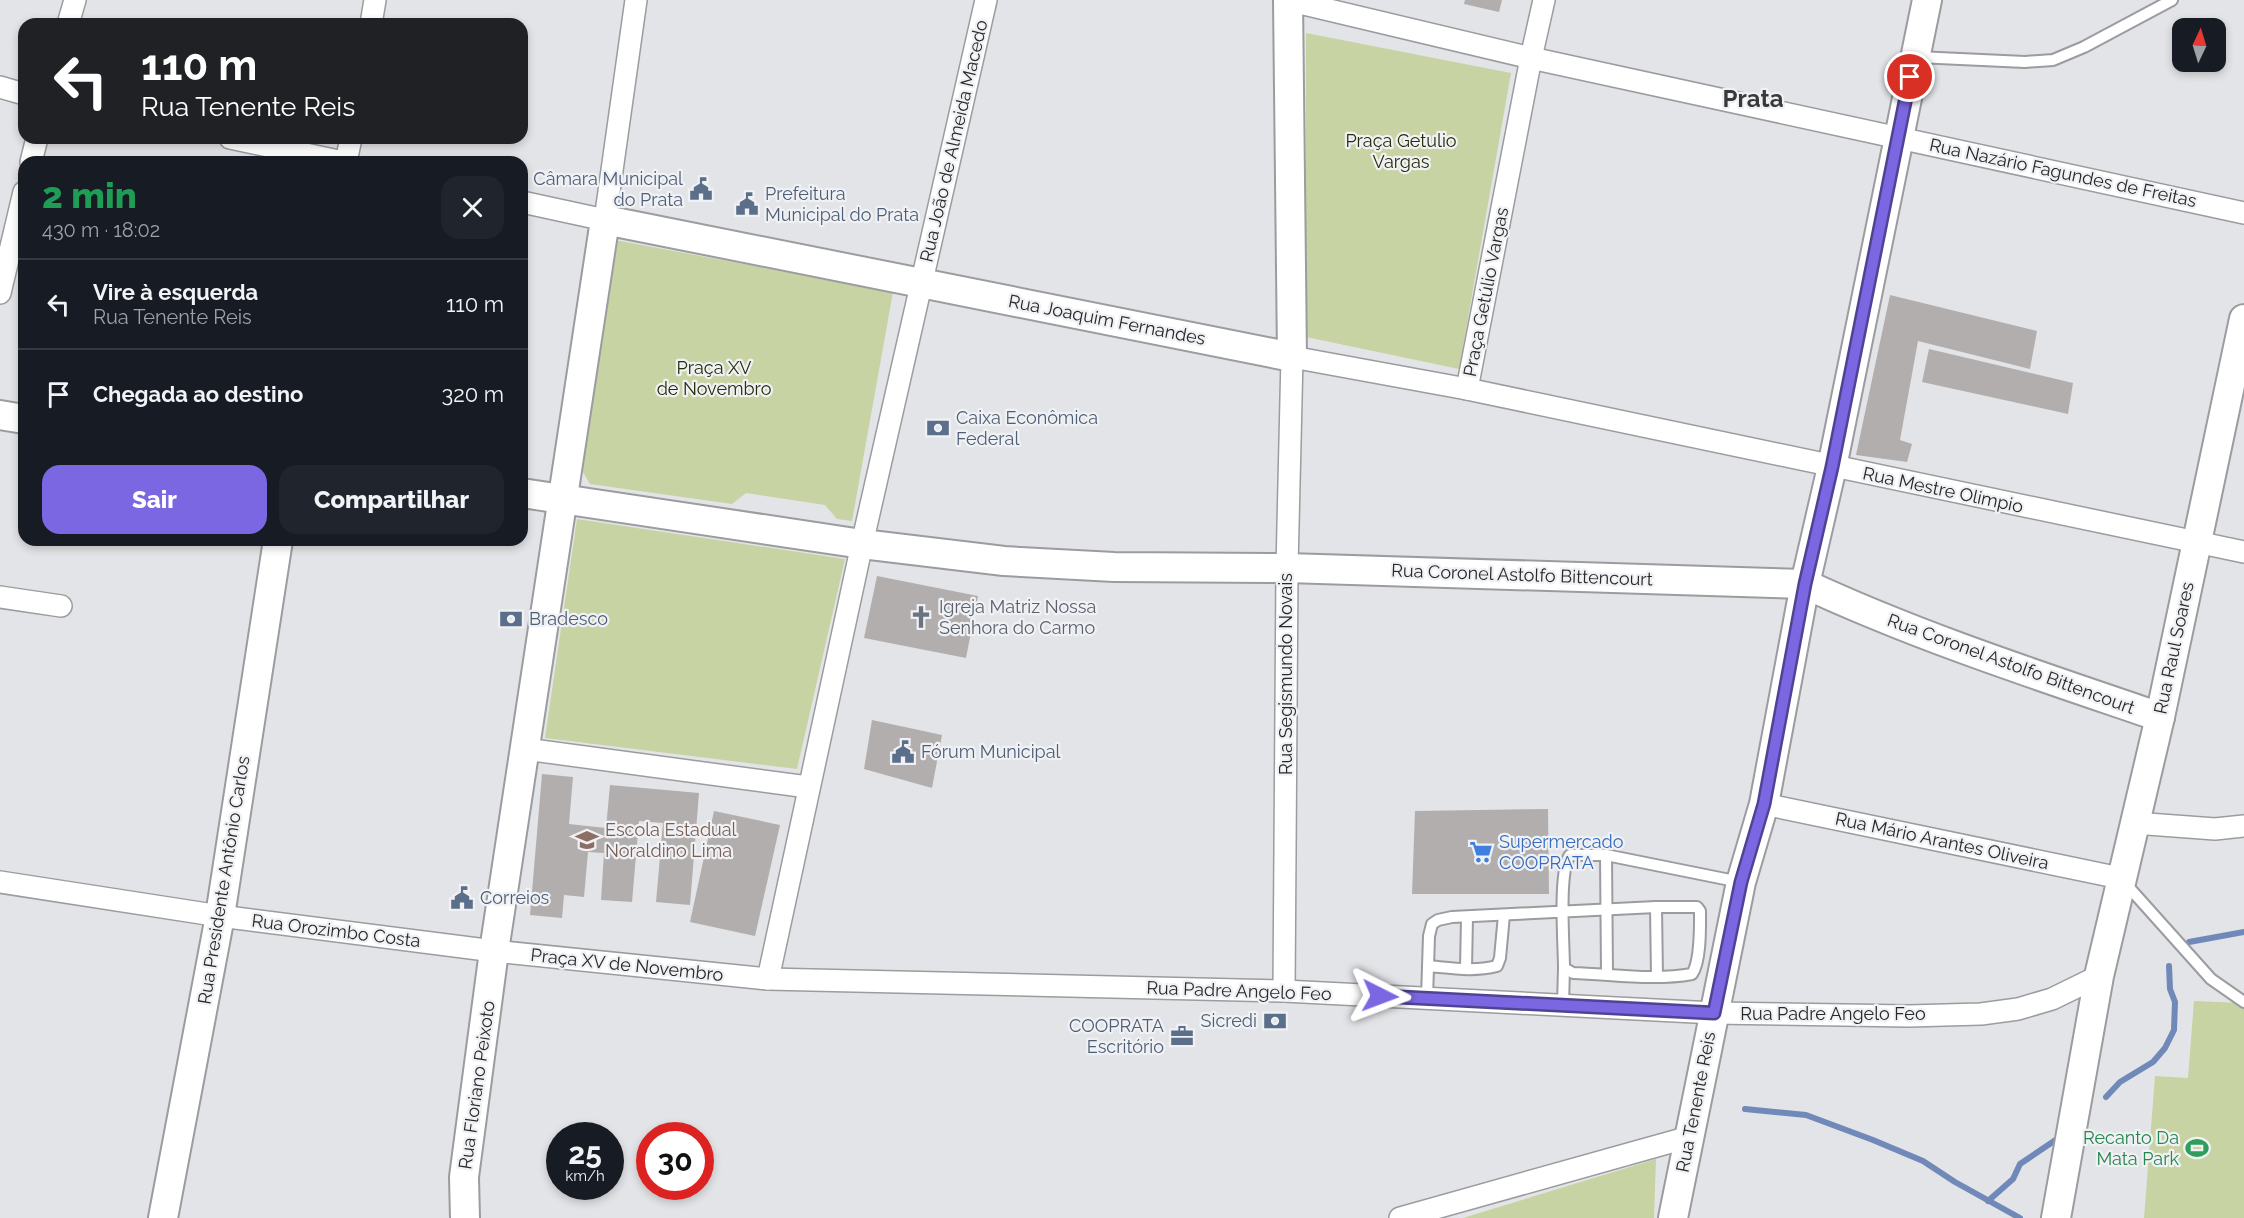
<!DOCTYPE html>
<html lang="pt">
<head>
<meta charset="utf-8">
<style>
	:root { --surface:#171b24; --page:#20242c; --text:#f1f3f6; --muted:#9ea1a6; --line:#363941; --accent:#7b67e2 }
	body { margin:0; font-family:Raleway,sans-serif; background:var(--page); color:var(--text); height:100vh; display:flex; flex-direction:column; font-size:22px; white-space:nowrap }
	* { box-sizing:border-box; margin:0 }
	p { font-size:20px; color:var(--muted) }
	.icon { flex:none; width:33px; height:33px; fill:none; stroke:currentColor; stroke-width:2; stroke-linecap:round; stroke-linejoin:round }
	.map { position:relative; flex:1; overflow:hidden }
	.details { position:absolute; left:18px; top:156px; width:510px; height:390px; display:flex; flex-direction:column; background:var(--surface); border-radius:18px; box-shadow:0 3px 9px #0003 }
	.details>* { flex:none }
	.guide { position:absolute; left:18px; top:18px; width:510px; height:126px; border-radius:18px; box-shadow:0 3px 9px #0003; background:#202124; color:#fff; overflow:hidden }
	.needle { width:39px; rotate:4deg }
	.buttons { position:absolute; left:2172px; top:18px; display:grid; gap:12px }
	.buttons a { display:grid; place-items:center; width:54px; height:54px; border-radius:12px; background:var(--surface); box-shadow:0 3px 9px #0003; font-size:30px }
	.speed { position:absolute; left:546px; top:1122px; display:flex; gap:12px; font-size:30px; font-weight:700; text-align:center }
	.speed>* { display:grid; place-content:center; width:78px; height:78px; border-radius:50%; background:var(--surface); box-shadow:0 3px 9px #0003; line-height:1 }
	.speed small { font-size:15px; font-weight:400 }
	.speed .limit { border:9px solid #d22; background:#fff; color:#111 }
	.pin { position:absolute; display:grid; place-items:center; width:51px; height:51px; color:#fff; margin:-26px; border:3px solid #fff; border-radius:50%; box-shadow:0 2px 6px #0007 }
	.me { position:absolute; width:66px; margin:-33px; rotate:93deg; stroke-linejoin:round; filter:drop-shadow(0 0 4px #0008) }
	.turn { display:flex; align-items:center; gap:21px; height:126px; padding:0 24px; font-size:27px }
	.turn .icon { width:78px; height:78px; stroke-width:2.5 }
	.turn b { display:block; font-size:42px; line-height:51px }
	.round { display:grid; place-items:center; flex:none; width:63px; height:63px; border-radius:18px; background:var(--page) }
	.head { display:flex; align-items:center; justify-content:space-between; height:102px; padding:0 24px }
	h1 { font-size:36px; font-weight:800; line-height:45px; color:#1e9e55 }
	.cta { display:flex; gap:12px; margin-top:auto; padding:12px 24px }
	.cta a { flex:1; height:69px; border-radius:18px; background:var(--accent); color:#fff; font-size:24px; font-weight:800; line-height:69px; text-align:center }
	.cta a+a { background:var(--page); color:var(--text) }
	ul { padding:0; list-style:none }
	li { display:flex; align-items:center; gap:18px; height:90px; padding:0 24px; border-top:2px solid var(--line) }
	li div { flex:1 }
	li b { display:block; font-size:22px }
	li em { font-style:normal }
	.map>svg:first-child { display:block }
	.green { fill:#c8d3a3 }
	.lines { fill:none; stroke-linecap:round; stroke-linejoin:round }
	.stream { stroke:#7189b9; stroke-width:6 }
	.building { fill:#b2aead }
	.lane-casing { stroke:#9b9c9f; stroke-width:14 }
	.street-casing { stroke:#9b9c9f; stroke-width:24 }
	.secondary-casing { stroke:#9b9c9f; stroke-width:32 }
	.lane { stroke:#fff; stroke-width:10 }
	.street { stroke:#fff; stroke-width:21 }
	.secondary { stroke:#fff; stroke-width:28 }
	.route-casing { stroke:#504393; stroke-width:15 }
	.route { stroke:#7b67e2; stroke-width:10 }
	.labels { text-anchor:middle; stroke-width:4.5; stroke-linejoin:round; paint-order:stroke }
	.street-label { font-size:18px; fill:#282829; stroke:#f0f1f4 }
	.park-label { font-size:18px; fill:#272d0b; stroke:#f0f1f4 }
	.service-label { font-size:18px; fill:#4e5e75; stroke:#f0f1f4; text-anchor:start }
	.worship-label { font-size:18px; fill:#5b616d; stroke:#f0f1f4; text-anchor:start }
	.education-label { font-size:18px; fill:#785e54; stroke:#f0f1f4; text-anchor:start }
	.shop-label { font-size:18px; fill:#366cbe; stroke:#f0f1f4; text-anchor:start }
	.leisure-label { font-size:18px; fill:#27864d; stroke:#f0f1f4; text-anchor:end }
	.district-label { font-size:24px; font-weight:bold; fill:#38393b; stroke:#f0f1f4 }
</style>
</head>
<body>
<div class="map">
<svg width="2244" height="1218" viewBox="0 0 2244 1218">
	<rect width="100%" height="100%" fill="#e3e4e7"/>
	<g class="green">
		<polygon points="1306,33 1511,73 1459,369 1306,337"/>
		<polygon points="615,240 893,292 852,521 837,519 825,505 746,493 732,504 590,484 580,467"/>
		<polygon points="577,519 845,559 797,769 545,738"/>
		<polygon points="2194,1001 2241,1003 2244,1007 2244,1218 2144,1218 2155,1076 2188,1078"/>
		<polygon points="1656,1159 1654,1218 1463,1218"/>
	</g>
	<g class="lines">
		<g class="stream">
			<polyline points="2189,942 2244,932"/>
			<polyline points="2106,1097 2120,1082 2153,1062 2165,1048 2174,1030 2175,1002 2170,989 2169,966"/>
			<polyline points="1745,1109 1806,1115 1873,1140 1923,1161 1955,1182 2020,1218"/>
			<polyline points="1988,1201 2013,1179 2020,1164 2060,1137"/>
		</g>
	</g>
	<g class="building">
		<polygon points="1465,0 1502,0 1499,12 1464,4"/>
		<polygon points="1890,295 2037,331 2030,369 1918,341 1900,440 1912,444 1907,462 1856,455"/>
		<polygon points="1929,349 2073,383 2068,414 1922,382"/>
		<polygon points="877,576 978,596 966,658 864,638"/>
		<polygon points="872,720 942,735 932,788 864,769"/>
		<polygon points="542,774 573,777 569,824 606,828 610,785 699,793 690,905 656,902 663,823 639,821 632,902 601,900 604,853 588,852 584,897 564,895 562,918 530,915"/>
		<polygon points="1548,809 1549,894 1412,894 1415,811"/>
		<polygon points="714,811 780,825 755,936 690,922"/>
	</g>
	<g class="lines">
		<g class="lane-casing">
			<g id="lane">
				<polyline points="1917,57 2025,62 2053,60 2084,47 2172,0"/>
				<polyline points="1606,855 1607,974"/>
				<polyline points="2125,883 2211,979 2244,1002"/>
				<polyline points="1656,907 1657,977"/>
				<path d="M1428,966C1451,968 1474,972 1497,966L1500,958L1504,915"/>
				<polyline points="1466,969 1467,917"/>
				<path d="M1427,998L1429,936L1432,924L1438,920L1452,917L1656,907H1697L1700,911C1700,927 1701,961 1692,974C1653,981 1612,974 1573,973L1564,968C1564,945 1558,871 1570,855H1606L1740,882"/>
				<polyline points="1563,1005 1564,968"/>
			</g>
		</g>
		<g class="street-casing">
			<g id="street">
				<polyline points="1287,0 1531,58 2244,213"/>
				<polyline points="68,24 75,0"/>
				<polyline points="371,24 375,0"/>
				<polyline points="0,87 24,94"/>
				<polyline points="230,138 343,162"/>
				<polyline points="31,162 37,138"/>
				<polyline points="346,162 351,138"/>
				<polyline points="522,202 605,220 636,0"/>
				<polyline points="0,293 24,192"/>
				<polyline points="1467,389 1531,58 1544,0"/>
				<polyline points="0,597 61,606"/>
				<polyline points="525,749 808,787"/>
				<polyline points="1764,804 2120,878"/>
				<polyline points="2134,823 2215,829 2244,826"/>
				<polyline points="0,882 220,916 494,951 768,979 1284,991 1714,1013 1909,1016 1981,1014 2018,1009 2052,999 2099,976"/>
				<polyline points="768,979 862,544 986,0"/>
				<polyline points="1284,991 1287,568 1292,357 1467,389 2244,552"/>
				<polyline points="1400,1218 1689,1137"/>
			</g>
		</g>
		<g class="secondary-casing">
			<g id="secondary">
				<polyline points="0,415 24,419"/>
				<path d="M522,493L862,544L1004,561L1114,567L1287,568L1805,584C1919,637 2040,676 2160,717"/>
				<polyline points="163,1218 220,916 278,540"/>
				<polyline points="465,1218 464,1177 494,951 605,220 1292,357 1288,0"/>
				<polyline points="1673,1218 1741,882 1764,804 1805,584 1832,467 1927,0"/>
				<polyline points="2056,1218 2099,976 2160,717 2244,319"/>
			</g>
		</g>
		<use href="#lane" class="lane"/>
		<use href="#street" class="street"/>
		<use href="#secondary" class="secondary"/>
	</g>
	<g class="lines">
		<g class="route-casing">
			<polyline id="route" points="1380,996 1714,1013 1741,882 1764,804 1805,584 1832,467 1910,77"/>
		</g>
		<use href="#route" class="route"/>
	</g>
	<defs>
		<g id="civic-bare" transform="scale(1.8)"><path d="M-.6-6.5H3V-4.5H.6V-3L4-1V1h2V6H-6V1h2V-1L-.6-3ZM-1.2 2.5V6h2.4V2.5Z" fill="#5c6f8a" stroke="#f0f1f4" stroke-width="2.5" paint-order="stroke"/></g>
		<g id="bank-bare" transform="scale(1.8)"><path d="M-6-4H6V4H-6ZM0-2.3a2.3 2.3 0 1 0 0 4.6a2.3 2.3 0 1 0 0-4.6Z" fill="#5c6f8a" stroke="#f0f1f4" stroke-width="2.5" paint-order="stroke"/></g>
		<g id="church-bare" transform="scale(1.8)"><path d="M-1.2-6h2.4v3.5h3.3v2.4h-3.3V6h-2.4V-.1h-3.3v-2.4h3.3Z" fill="#6b7280" stroke="#f0f1f4" stroke-width="2.5" paint-order="stroke"/></g>
		<g id="school-bare" transform="scale(1.8)"><path d="M0-5L7-2L0 1L-7-2ZM-4 1L0 2.5L4 1V4Q0 6-4 4Z" fill="#8d6e63" stroke="#f0f1f4" stroke-width="2.5" paint-order="stroke"/></g>
		<g id="supermarket-bare" transform="scale(1.8)"><path d="M-6-5.5h2.5l.6 2H6L4.5 2H-2.5L-4.4-4H-6ZM-1.5 3.2a1.3 1.3 0 1 0 .1 0ZM3 3.2a1.3 1.3 0 1 0 .1 0Z" fill="#3f7fe0" stroke="#f0f1f4" stroke-width="2.5" paint-order="stroke"/></g>
		<g id="office-bare" transform="scale(1.8)"><path d="M-6-3h4V-5.5h4V-3h4V5H-6ZM-1-4.5V-3h2v-1.5ZM-6 0V1H6V0Z" fill="#5c6f8a" stroke="#f0f1f4" stroke-width="2.5" paint-order="stroke"/></g>
		<g id="stadium-bare" transform="scale(1.8)"><path d="M0-5a6.5 5 0 1 0 0 10a6.5 5 0 1 0 0-10ZM-3.5-1.8h7v3.6h-7Z" fill="#2e9e5b" stroke="#f0f1f4" stroke-width="2.5" paint-order="stroke"/></g>
	</defs>
	<g fill-rule="evenodd">
		<use href="#civic-bare" x="701" y="189"/>
		<use href="#civic-bare" x="747" y="204"/>
		<use href="#bank-bare" x="938" y="428"/>
		<use href="#church-bare" x="921" y="617"/>
		<use href="#bank-bare" x="511" y="619"/>
		<use href="#civic-bare" x="903" y="752"/>
		<use href="#school-bare" x="587" y="840"/>
		<use href="#supermarket-bare" x="1481" y="852"/>
		<use href="#civic-bare" x="462" y="898"/>
		<use href="#bank-bare" x="1275" y="1021"/>
		<use href="#office-bare" x="1182" y="1036"/>
		<use href="#stadium-bare" x="2197" y="1148"/>
	</g>
	<g class="labels">
		<g class="street-label">
			<text transform="translate(954 141) rotate(-77)" y="6">Rua João de Almeida Macedo</text>
			<text transform="translate(2063 173) rotate(12)" y="6">Rua Nazário Fagundes de Freitas</text>
			<text transform="translate(1486 292) rotate(-79)" y="6">Praça Getúlio Vargas</text>
			<text transform="translate(1107 320) rotate(11)" y="6">Rua Joaquim Fernandes</text>
			<text transform="translate(1943 490) rotate(12)" y="6">Rua Mestre Olimpio</text>
			<text transform="translate(1522 575) rotate(2)" y="6">Rua Coronel Astolfo Bittencourt</text>
			<text transform="translate(2174 648) rotate(-78)" y="6">Rua Raul Soares</text>
			<text transform="translate(2011 664) rotate(20)" y="6">Rua Coronel Astolfo Bittencourt</text>
			<text transform="translate(1286 674) rotate(-90)" y="6">Rua Segismundo Novais</text>
			<text transform="translate(1942 841) rotate(12)" y="6">Rua Mário Arantes Oliveira</text>
			<text transform="translate(224 880) rotate(-81)" y="6">Rua Presidente Antônio Carlos</text>
			<text transform="translate(336 931) rotate(7)" y="6">Rua Orozimbo Costa</text>
			<text transform="translate(627 965) rotate(6)" y="6">Praça XV de Novembro</text>
			<text transform="translate(1239 991) rotate(2)" y="6">Rua Padre Angelo Feo</text>
			<text x="1833" y="1020">Rua Padre Angelo Feo</text>
			<text transform="translate(477 1085) rotate(-82)" y="6">Rua Floriano Peixoto</text>
			<text transform="translate(1696 1102) rotate(-79)" y="6">Rua Tenente Reis</text>
		</g>
		<g class="park-label">
			<text x="1401" y="147">Praça Getulio<tspan x="1401" dy="21">Vargas</tspan></text>
			<text x="714" y="374">Praça XV<tspan x="714" dy="21">de Novembro</tspan></text>
		</g>
		<g class="service-label">
			<text x="683" y="185" text-anchor="end">Câmara Municipal<tspan x="683" dy="21">do Prata</tspan></text>
			<text x="765" y="200">Prefeitura<tspan x="765" dy="21">Municipal do Prata</tspan></text>
			<text x="956" y="424">Caixa Econômica<tspan x="956" dy="21">Federal</tspan></text>
			<text x="529" y="625">Bradesco</text>
			<text x="921" y="758">Fórum Municipal</text>
			<text x="480" y="904">Correios</text>
			<text x="1257" y="1027" text-anchor="end">Sicredi</text>
			<text x="1164" y="1032" text-anchor="end">COOPRATA<tspan x="1164" dy="21">Escritório</tspan></text>
		</g>
		<g class="worship-label">
			<text x="939" y="613">Igreja Matriz Nossa<tspan x="939" dy="21">Senhora do Carmo</tspan></text>
		</g>
		<g class="education-label">
			<text x="605" y="836">Escola Estadual<tspan x="605" dy="21">Noraldino Lima</tspan></text>
		</g>
		<g class="shop-label">
			<text x="1499" y="848">Supermercado<tspan x="1499" dy="21">COOPRATA</tspan></text>
		</g>
		<g class="leisure-label">
			<text x="2179" y="1144">Recanto Da<tspan x="2179" dy="21">Mata Park</tspan></text>
		</g>
		<g class="district-label">
			<text x="1753" y="107">Prata</text>
		</g>
	</g>
</svg>
<div class="buttons">
<a><svg class="needle" viewBox="-14 -14 28 28"><path d="M0-13l5 13h-10z" fill="#e53935"/><path d="M0 13l5-13h-10z" fill="#9ea1a6"/></svg></a>
</div>
<div class="speed"><div>25<small>km/h</small></div><div class="limit">30</div></div>
<div class="pin" style="left:1910px;top:77px;background:#d93025"><svg class="icon" aria-label="arrive" viewBox="0 0 24 24"><path d="M6 21V4h12l-3 4 3 4H6"/></svg></div>
<svg class="me" style="left:1380px;top:996px" viewBox="-20 -20 40 40"><path d="M0-17L14 15 0 8-14 15z" fill="#7b67e2" stroke="#fff" stroke-width="4"/></svg>
<div class="guide">
<div class="turn"><svg class="icon" aria-label="left" viewBox="0 0 24 24"><path d="M17 20v-9H6M10 6l-5 5 5 5"/></svg><div><b>110 m</b>Rua Tenente Reis</div></div>
</div>
<section class="details">
<div class="head"><div><h1>2 min</h1><p>430 m · 18:02</p></div><a class="round"><svg class="icon" aria-label="close" viewBox="0 0 24 24"><path d="M6 6l12 12M18 6L6 18"/></svg></a></div>
<ul>
<li><svg class="icon" aria-label="left" viewBox="0 0 24 24"><path d="M17 20v-9H6M10 6l-5 5 5 5"/></svg><div><b>Vire à esquerda</b><p>Rua Tenente Reis</p></div><em>110 m</em></li>
<li><svg class="icon" aria-label="arrive" viewBox="0 0 24 24"><path d="M6 21V4h12l-3 4 3 4H6"/></svg><div><b>Chegada ao destino</b></div><em>320 m</em></li>
</ul>
<div class="cta"><a>Sair</a><a>Compartilhar</a></div>
</section>
</div>
</body>
</html>
